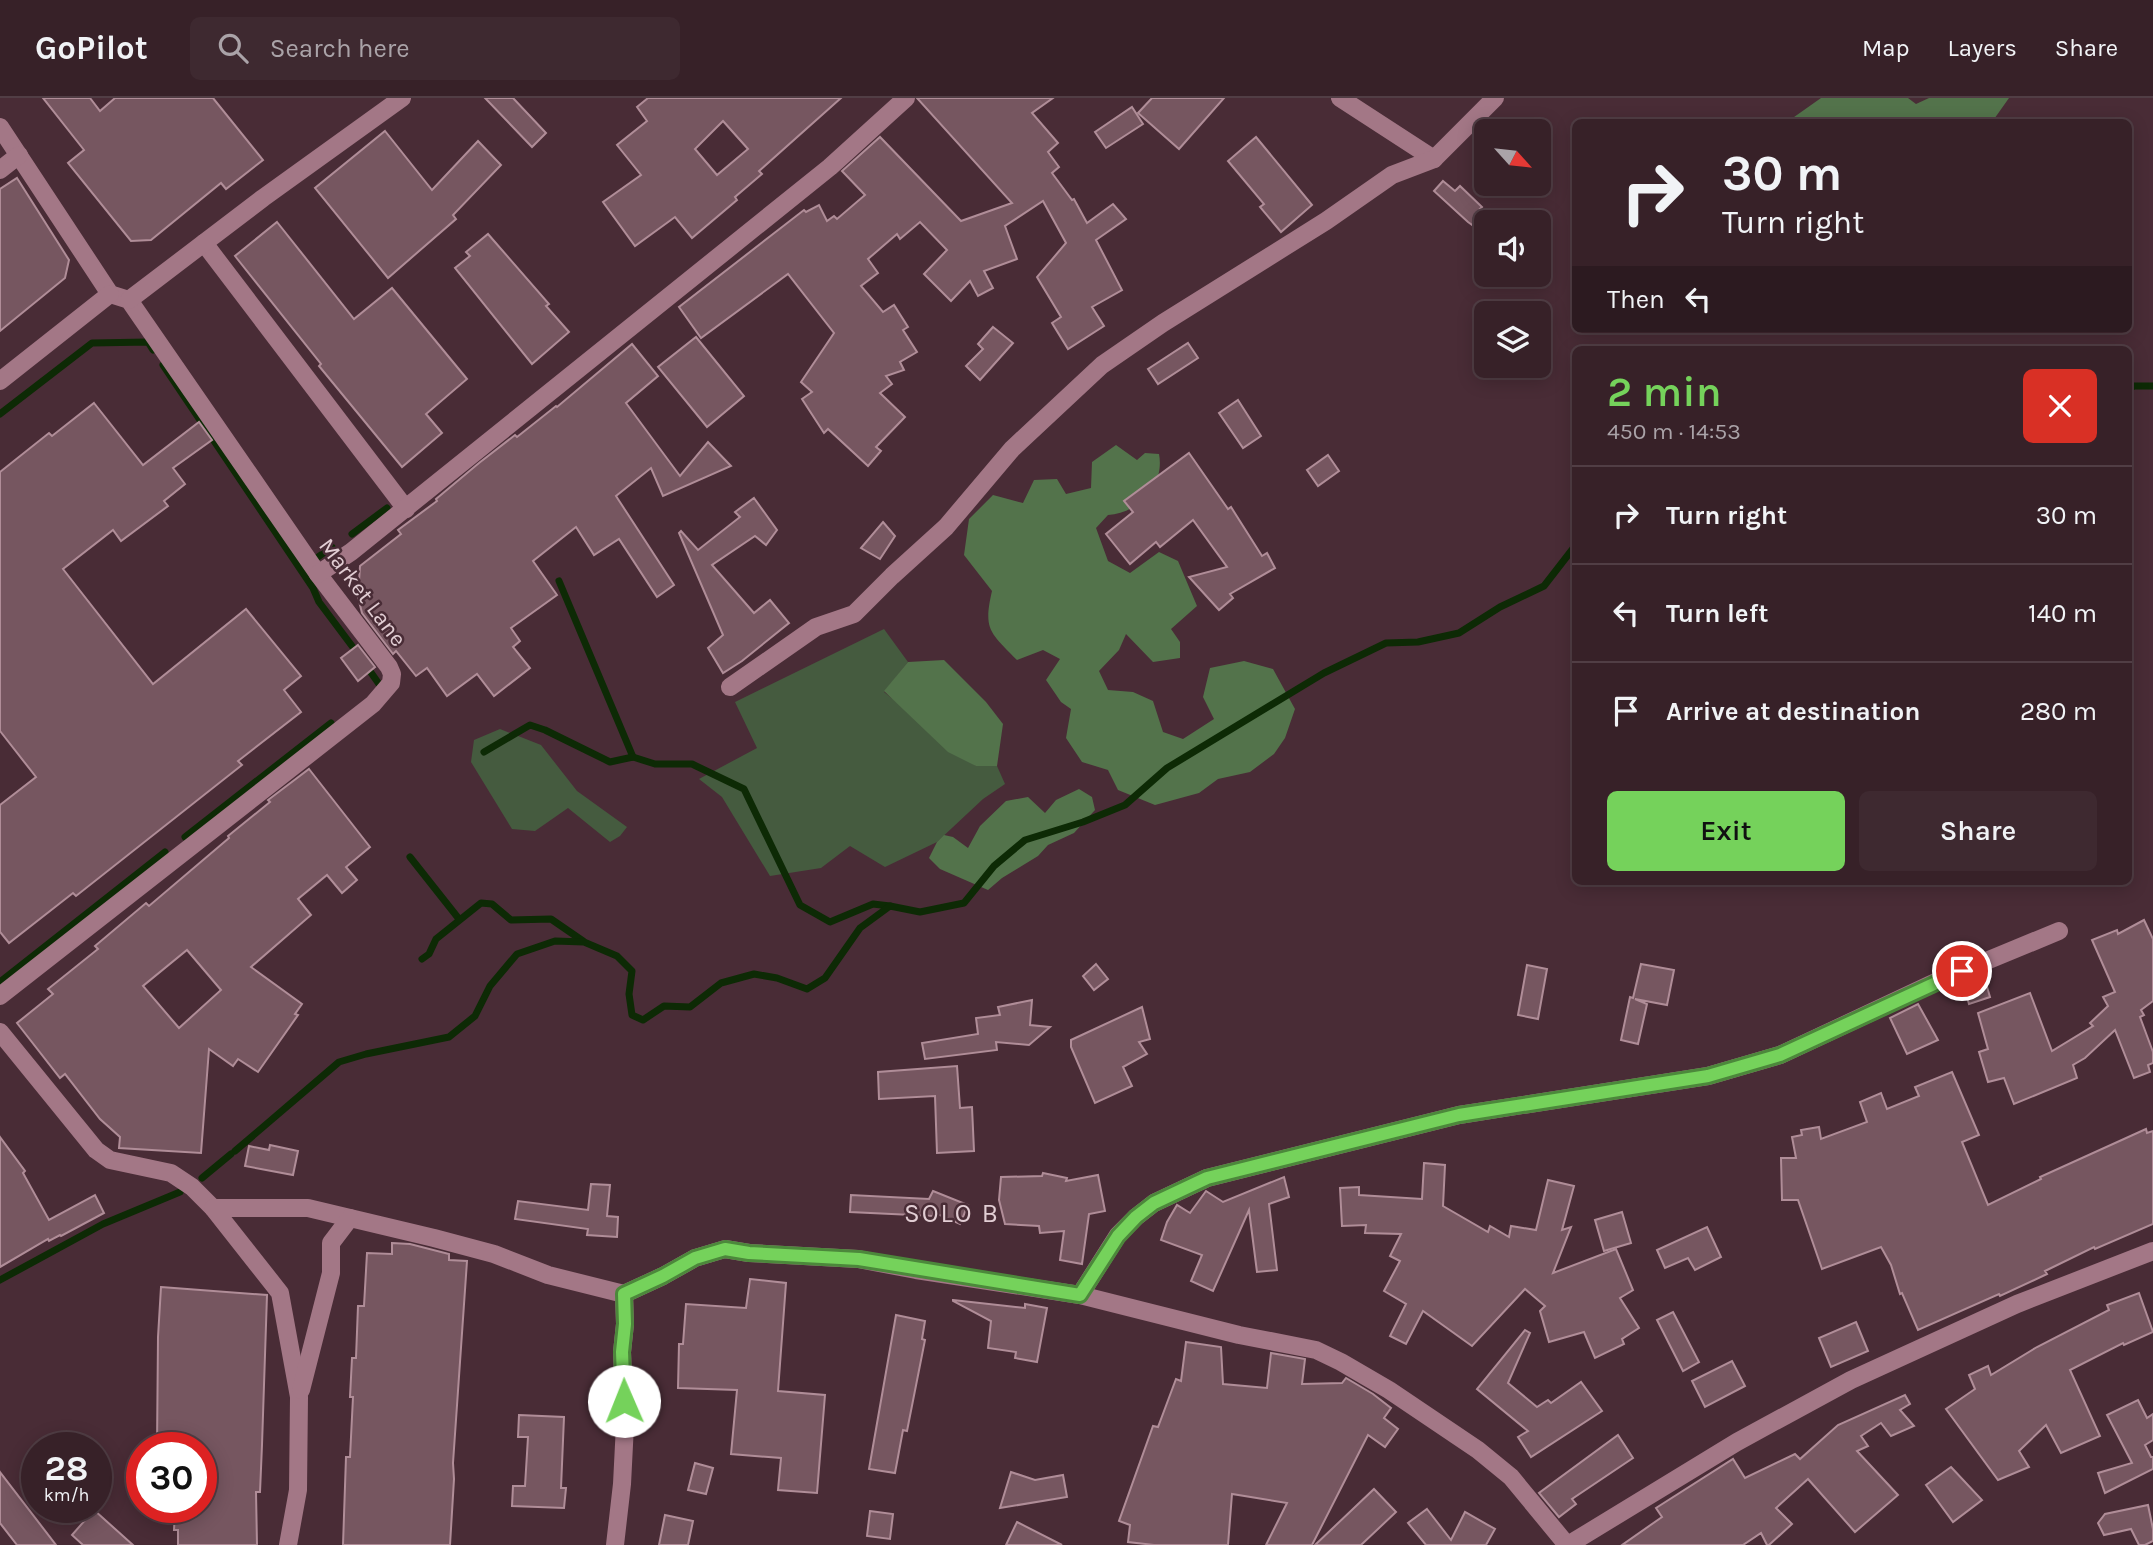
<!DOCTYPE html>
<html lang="en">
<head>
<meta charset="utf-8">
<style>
	:root { --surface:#372128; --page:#3e2930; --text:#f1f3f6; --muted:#aaa3a8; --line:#513e45; --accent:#75d25b }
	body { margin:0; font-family:Karla,sans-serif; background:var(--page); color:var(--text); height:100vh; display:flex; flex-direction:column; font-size:26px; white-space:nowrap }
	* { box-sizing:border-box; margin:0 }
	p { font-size:23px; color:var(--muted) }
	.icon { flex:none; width:38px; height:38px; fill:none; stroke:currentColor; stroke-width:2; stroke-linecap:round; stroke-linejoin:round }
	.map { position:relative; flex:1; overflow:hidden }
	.sheet { position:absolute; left:1572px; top:248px; width:560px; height:539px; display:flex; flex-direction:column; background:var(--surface); border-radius:10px; box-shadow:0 4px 18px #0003,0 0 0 2px var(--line) }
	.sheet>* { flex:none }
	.banner { position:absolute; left:1572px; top:21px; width:560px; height:214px; border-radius:10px; box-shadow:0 4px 18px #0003,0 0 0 2px var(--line); background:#372128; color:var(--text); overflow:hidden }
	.needle { width:46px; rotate:117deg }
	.fabs { position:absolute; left:1474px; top:21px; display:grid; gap:14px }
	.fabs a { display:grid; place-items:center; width:77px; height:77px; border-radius:10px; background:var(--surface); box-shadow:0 4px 18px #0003,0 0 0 2px var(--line); font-size:35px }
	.speed { position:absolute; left:21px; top:1334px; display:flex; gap:14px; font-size:35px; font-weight:700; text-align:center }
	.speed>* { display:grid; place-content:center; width:91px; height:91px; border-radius:50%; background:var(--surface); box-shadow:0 4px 18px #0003,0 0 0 2px var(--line); line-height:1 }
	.speed small { font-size:18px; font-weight:400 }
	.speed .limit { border:10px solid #d22; background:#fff; color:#111 }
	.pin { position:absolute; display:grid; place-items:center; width:60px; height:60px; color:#fff; margin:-30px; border:4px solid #fff; border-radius:50%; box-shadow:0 2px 7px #0007 }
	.me { position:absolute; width:77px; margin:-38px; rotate:359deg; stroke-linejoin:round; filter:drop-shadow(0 0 5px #0008) }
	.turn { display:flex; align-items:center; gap:24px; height:147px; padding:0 35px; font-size:32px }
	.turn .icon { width:91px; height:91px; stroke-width:2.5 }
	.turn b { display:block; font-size:49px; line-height:60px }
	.then { display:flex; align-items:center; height:66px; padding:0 35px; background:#0003; gap:14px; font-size:26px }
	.round { display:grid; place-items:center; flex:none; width:74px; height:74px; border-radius:10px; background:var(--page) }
	.head { display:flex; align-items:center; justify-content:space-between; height:119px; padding:0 35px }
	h1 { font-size:42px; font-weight:600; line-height:52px; color:var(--accent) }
	.action { display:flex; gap:14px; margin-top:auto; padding:14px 35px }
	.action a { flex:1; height:80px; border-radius:10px; background:var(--accent); color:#111; font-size:28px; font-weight:600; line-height:80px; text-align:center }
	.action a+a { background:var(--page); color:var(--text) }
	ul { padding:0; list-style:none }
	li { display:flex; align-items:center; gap:21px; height:98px; padding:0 35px; border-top:2px solid var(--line) }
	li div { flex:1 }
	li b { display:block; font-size:26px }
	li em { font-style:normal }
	header { display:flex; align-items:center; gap:42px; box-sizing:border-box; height:98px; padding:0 35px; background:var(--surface); border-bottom:2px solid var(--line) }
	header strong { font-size:33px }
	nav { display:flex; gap:38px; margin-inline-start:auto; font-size:24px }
	.search { width:490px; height:63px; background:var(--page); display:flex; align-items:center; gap:18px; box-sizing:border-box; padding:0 24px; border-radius:10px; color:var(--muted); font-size:26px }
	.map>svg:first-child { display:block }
	.green { fill:#455b3f }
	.forest { fill:#53734b }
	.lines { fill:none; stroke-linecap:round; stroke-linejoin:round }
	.stream { stroke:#0d2a05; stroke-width:7 }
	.building { fill:#765660; stroke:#b08d98; stroke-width:2; fill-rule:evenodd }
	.minor { stroke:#a37786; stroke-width:18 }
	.route-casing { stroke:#4c883b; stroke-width:18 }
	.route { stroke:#75d25b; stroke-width:12 }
	.labels { text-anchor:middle; stroke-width:5; stroke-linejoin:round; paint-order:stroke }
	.street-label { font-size:23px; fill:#e2ced4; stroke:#492c36 }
	.quarter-label { font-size:26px; letter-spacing:2px; fill:#e2ced4; stroke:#492c36 }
</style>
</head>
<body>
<header>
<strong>GoPilot</strong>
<div class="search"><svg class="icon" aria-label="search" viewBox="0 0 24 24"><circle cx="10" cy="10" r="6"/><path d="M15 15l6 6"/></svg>Search here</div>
<nav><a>Map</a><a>Layers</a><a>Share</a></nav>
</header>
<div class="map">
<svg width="2153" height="1447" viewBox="0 0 2153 1447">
	<rect width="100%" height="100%" fill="#492c36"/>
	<g class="green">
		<polygon points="884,531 908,564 884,594 976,668 997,668 1005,686 983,701 937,744 885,769 850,748 821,770 770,778 722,699 699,681 757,650 735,604"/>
		<polygon points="500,631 541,647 577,693 627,729 620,738 610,744 568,710 535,733 512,731 471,664 474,642"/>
	</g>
	<g class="forest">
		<polygon points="1821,0 1908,0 1916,6 1929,0 2009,0 1992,24 1787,24"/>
		<path d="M1116,347L1137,362L1145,355L1159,356C1165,387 1139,415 1108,417L1096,430L1108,463L1130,475L1159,454L1178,463L1197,508L1171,531L1180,544V560L1153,564L1126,536L1119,552L1099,573L1108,592L1133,594L1153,603L1163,634L1183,641L1214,621L1203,599L1210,570L1244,563L1273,571L1295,611L1285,640L1274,656L1250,674L1218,681L1199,695L1155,707L1118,692L1108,672L1082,664L1066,640L1071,611L1061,604L1046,582L1060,561L1043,552L1017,562C990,534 983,532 992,493L964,457L969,421L993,397L1023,405L1034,382L1057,381L1066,396L1091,390L1092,364Z"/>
		<polygon points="944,562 986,604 1003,626 997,668 976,668 948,654 884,593 908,564"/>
		<polygon points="1079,691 1092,699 1095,712 1074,735 1048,747 1038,758 1002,780 988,792 940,771 929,760 937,744 944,737 953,739 968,750 980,728 1006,703 1028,699 1045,715 1056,702"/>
	</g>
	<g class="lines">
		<g class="stream">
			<polyline points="163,267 313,490 319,504 358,556"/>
			<polyline points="2128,291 2134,288 2153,288"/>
			<polyline points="0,316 92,245 148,244 153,252"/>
			<polyline points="352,436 387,410"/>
			<polyline points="318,459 332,449"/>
			<polyline points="559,483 633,659"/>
			<polyline points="365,566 379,586"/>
			<polyline points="484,654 530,627 545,632 610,664 633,659 655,666 692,666 744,691 800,807 830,824 873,806 890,808"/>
			<polyline points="185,739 331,625"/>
			<polyline points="410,759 459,821"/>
			<polyline points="422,861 429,856 436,841 481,805 492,806 511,822 551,821 583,843"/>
			<polyline points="0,884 165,754"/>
			<polyline points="235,1053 339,964 366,956 449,939 475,918 490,888 517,856 555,843 584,844 617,858 632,873 629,896 632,917 643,922 664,908 690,909 721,885 754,876 777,880 807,891 825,880 860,830 890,808 920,814 964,805 994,768 1025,742 1083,724 1125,707 1167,670 1324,575 1386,545 1418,544 1459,535 1500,509 1544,488 1575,448"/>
			<polyline points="202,1080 231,1056"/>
			<polyline points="0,1182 103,1126 180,1094"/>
		</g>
	</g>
	<g class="building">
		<polygon points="43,0 90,0 100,13 115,0 213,0 263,62 226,91 221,85 151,142 131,143 68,65 84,52"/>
		<polygon points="485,0 513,0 546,35 532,49"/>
		<path d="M648,0H841L759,73L762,76L735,99L737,102L692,140L675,119L635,148L603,104L641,77L617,47L647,23L637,9ZM723,23L748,51L717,77L695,51Z"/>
		<polygon points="917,0 1053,0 1032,15 1058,45 1048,54 1059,69 1052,75 1072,102 1074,101 1087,125 1113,106 1126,121 1096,142 1122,192 1092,209 1104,228 1068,251 1052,225 1061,219 1037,179 1066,145 1043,103 1005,128 1017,161 984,173 993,190 978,198 970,183 951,203 924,176 947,152 920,124 900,141 897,136 868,161 878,175 861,188 883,214 894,207 908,229 903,232 917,254 900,264 904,272 886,278 892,286 880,295 905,319 876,349 881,353 868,368 828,331 824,335 802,301 812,294 801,284 834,235 788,176 701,240 679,209 804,112 806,114 819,107 827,123 834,118 837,121 865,97 842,73 880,39 961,123 1012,105"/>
		<polygon points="1152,0 1224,0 1179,51 1138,15"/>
		<polygon points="1132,9 1143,26 1106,50 1095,34"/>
		<polygon points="385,33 432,92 478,43 501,67 453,117 456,121 388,180 315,90"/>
		<polygon points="1256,39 1312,107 1281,134 1260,109 1264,106 1228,63"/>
		<polygon points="17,80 69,162 65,180 0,233 0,91"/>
		<polygon points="1443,83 1455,93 1460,88 1482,109 1480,111 1497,124 1486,124 1486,137 1468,124 1434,93"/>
		<polygon points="277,124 354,221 392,190 467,281 426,316 442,335 402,369 319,268 321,266 235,158"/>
		<polygon points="488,136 549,206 546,208 569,234 532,266 455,170 470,158 466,154"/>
		<polygon points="993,229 1013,245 980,282 966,268 983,251 978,246"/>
		<polygon points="696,239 744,298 707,329 658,269"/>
		<polygon points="1188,245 1198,260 1158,286 1148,271"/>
		<polygon points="632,246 658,278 626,305 680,378 708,344 731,368 663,398 651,370 616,398 674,487 657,499 619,441 594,457 576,429 533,463 557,497 511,530 520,543 513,549 530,570 494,598 477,576 447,598 427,570 416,578 396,553 393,556 362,515 358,499 360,468 401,436 398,432 437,403 436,401 479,365 515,337 517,339 556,308 557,309"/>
		<polygon points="1238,302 1261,338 1243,350 1219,315"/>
		<polygon points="94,305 143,367 199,324 212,342 173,370 185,386 164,403 168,408 121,443 113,432 63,471 153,586 246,511 301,578 284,592 301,614 238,663 242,667 76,798 73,795 9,845 0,834 0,707 36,679 0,633 0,374 49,335 52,338"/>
		<polygon points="1189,355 1228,411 1231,409 1262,458 1267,455 1275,470 1230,496 1233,500 1219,512 1189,479 1227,469 1193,422 1160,449 1156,444 1130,466 1106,436 1133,414 1124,403"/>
		<polygon points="1328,357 1339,373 1318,388 1307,372"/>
		<polygon points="754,400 777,432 766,447 755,438 712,467 754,515 770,502 789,525 742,563 723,575 708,550 723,537 679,435 681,433 698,452 740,419 735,414"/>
		<polygon points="883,424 895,438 880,461 861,450"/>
		<polygon points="358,547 375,569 358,583 341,560"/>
		<path d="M309,671L370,749L346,769L357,782L342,795L327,777L298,801L311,817L251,869L302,906L295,916L298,917L258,974L238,961L233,968L209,951L201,1055L119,1050L120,1039L100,1021L65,976L60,980L17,925L53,896L48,891L98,851L95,848L146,805L149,808L229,740L228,738L270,704L268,702ZM187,852L221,892L179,930L143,888Z"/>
		<polygon points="2144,822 2153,841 2153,903 2141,912 2144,917 2140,919 2153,954 2153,965 2148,967 2150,974 2134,980 2115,932 2085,960 2073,967 2077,980 2014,1006 2004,980 1988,984 1979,954 1988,951 1978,915 2030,895 2052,953 2093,928 2090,925 2108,908 2103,899 2115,894 2092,842 2117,832 2118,836"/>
		<polygon points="1096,866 1108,881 1094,892 1083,878"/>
		<polygon points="1641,866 1674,872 1667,907 1635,901 1647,906 1638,946 1621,942 1630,899 1633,900"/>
		<polygon points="1527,867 1547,871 1538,921 1518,917"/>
		<polygon points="1985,882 1990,899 1969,906 1964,889"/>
		<polygon points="1032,902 1030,927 1050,929 1029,947 996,944 997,952 925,961 922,945 978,936 976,920 1000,917 998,909"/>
		<polygon points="1918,906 1938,942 1907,956 1890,920"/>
		<polygon points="1142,909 1150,941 1139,944 1147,956 1123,969 1132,988 1095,1005 1071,949 1071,942"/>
		<polygon points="957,968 960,1010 972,1009 974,1053 937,1055 935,998 879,1001 878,974"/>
		<polygon points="1952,974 1979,1037 1962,1044 1988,1107 2041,1081 2040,1079 2146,1031 2147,1035 2153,1033 2153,1126 2095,1151 2094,1149 2045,1173 2047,1176 2000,1198 1999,1196 1918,1232 1902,1195 1900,1196 1891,1167 1881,1149 1822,1171 1798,1102 1782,1102 1781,1060 1796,1060 1792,1039 1802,1037 1801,1032 1819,1029 1821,1041 1867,1024 1860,1004 1881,995 1887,1011 1919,998 1915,989"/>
		<polygon points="0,1039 25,1073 23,1075 49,1122 95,1097 104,1115 61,1138 60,1137 49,1143 48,1141 0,1169"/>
		<polygon points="270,1047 298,1053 293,1077 245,1068 249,1048 269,1052"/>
		<polygon points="1424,1065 1445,1067 1443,1108 1488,1134 1490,1128 1509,1139 1511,1128 1536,1132 1548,1082 1574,1088 1562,1132 1571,1129 1553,1175 1616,1151 1633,1192 1620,1200 1639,1230 1622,1241 1624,1246 1595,1260 1584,1234 1549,1244 1540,1213 1545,1208 1525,1191 1472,1248 1423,1213 1406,1246 1390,1238 1406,1206 1384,1193 1400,1163 1390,1158 1401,1136 1365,1135 1366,1127 1342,1128 1340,1090 1359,1089 1359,1097 1422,1101"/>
		<polygon points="1043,1075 1067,1080 1066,1083 1098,1077 1105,1113 1089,1116 1082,1166 1060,1162 1064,1133 1040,1135 1039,1128 1005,1126 999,1102 1001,1079 1042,1078"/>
		<polygon points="1284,1079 1289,1099 1269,1106 1277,1172 1257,1174 1249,1112 1213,1193 1191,1183 1202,1157 1161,1142 1167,1124 1177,1107 1190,1115 1206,1093 1223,1104"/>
		<polygon points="591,1086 610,1087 607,1118 618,1119 617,1139 587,1137 588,1131 515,1121 518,1103 588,1112"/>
		<polygon points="933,1093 968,1107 960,1126 933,1114 933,1118 850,1114 851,1097 929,1101"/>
		<polygon points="1622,1114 1631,1145 1604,1153 1595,1122"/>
		<polygon points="1707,1129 1721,1159 1695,1172 1688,1160 1665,1170 1657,1152"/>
		<polygon points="392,1145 410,1146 449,1156 449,1162 467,1163 453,1365 454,1381 450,1447 343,1447 346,1359 350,1359 353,1299 350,1299 352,1260 356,1260 358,1208 364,1208 367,1155 392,1156"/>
		<polygon points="750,1181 786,1185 778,1293 825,1297 817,1395 778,1392 781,1360 731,1356 737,1292 678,1290 679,1246 683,1246 686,1206 746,1210"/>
		<polygon points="161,1189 267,1197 262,1347 260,1394 256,1394 257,1447 178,1447 178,1432 174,1432 175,1413 201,1413 201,1349 157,1349 158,1239"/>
		<polygon points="2139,1195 2153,1234 2124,1247 2123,1245 2070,1272 2100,1338 2061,1355 2046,1327 2019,1353 2029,1369 1998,1382 1946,1311 1975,1291 1969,1277 1988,1268 1991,1277 2037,1249 2109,1212 2107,1207"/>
		<polygon points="953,1202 1025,1210 1025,1206 1047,1210 1037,1264 1015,1260 1016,1254 988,1250 991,1223 953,1203"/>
		<polygon points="1673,1214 1699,1264 1683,1273 1657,1222"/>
		<polygon points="896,1217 925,1223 922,1241 925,1242 907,1333 903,1332 895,1375 869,1371"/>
		<polygon points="1856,1224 1868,1253 1831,1269 1819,1240"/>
		<polygon points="1525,1232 1530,1235 1508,1285 1537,1309 1548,1302 1551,1305 1581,1284 1602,1313 1531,1359 1518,1339 1528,1333 1477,1291"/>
		<polygon points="1186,1244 1221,1249 1223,1286 1267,1290 1271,1255 1305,1261 1302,1286 1342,1285 1346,1280 1373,1296 1391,1310 1384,1320 1398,1331 1385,1349 1368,1337 1312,1447 1266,1447 1287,1405 1232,1396 1228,1447 1154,1447 1128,1444 1130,1427 1119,1423 1153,1328 1158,1329 1176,1281 1181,1283"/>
		<polygon points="1732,1263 1745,1288 1705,1309 1692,1283"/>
		<polygon points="1905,1297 1910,1306 1900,1312 1914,1328 1891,1338 1881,1325 1861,1338 1868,1348 1857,1353 1898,1397 1855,1434 1808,1381 1776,1410 1792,1426 1769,1447 1767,1447 1761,1435 1743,1447 1622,1447 1662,1419 1656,1410 1733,1361 1745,1380 1795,1356 1800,1361 1838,1327"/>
		<polygon points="2138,1302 2147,1320 2153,1316 2153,1342 2145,1347 2151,1359 2153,1359 2153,1371 2105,1395 2098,1375 2132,1365 2107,1317"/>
		<polygon points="519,1317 564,1319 561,1390 566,1390 564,1410 512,1408 513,1388 525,1388 528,1339 518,1339"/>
		<polygon points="1618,1337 1633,1360 1572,1401 1576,1406 1559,1419 1539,1395"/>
		<polygon points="695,1365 713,1370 706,1396 688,1392"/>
		<polygon points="1951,1369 1982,1402 1953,1424 1926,1387"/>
		<polygon points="0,1374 56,1447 17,1447 0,1425"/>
		<polygon points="1011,1374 1035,1382 1063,1377 1067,1399 1000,1410"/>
		<polygon points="1374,1391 1396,1414 1361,1447 1315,1447"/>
		<polygon points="2148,1407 2153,1431 2153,1443 2145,1447 2139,1447 2131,1431 2104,1437 2098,1425 2105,1416"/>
		<polygon points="1427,1411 1451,1442 1465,1414 1495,1431 1486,1447 1426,1447 1408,1425"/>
		<polygon points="94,1412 133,1447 83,1447 72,1437"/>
		<polygon points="870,1413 893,1416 890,1441 867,1438"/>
		<polygon points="665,1417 693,1423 688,1447 659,1447"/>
		<polygon points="1017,1424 1062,1447 1006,1447"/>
	</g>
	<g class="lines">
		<g class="minor">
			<polyline points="1340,0 1434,61"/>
			<polyline points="0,29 110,196 129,202 318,476 389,569 392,576 391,585 373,606 0,898"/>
			<polyline points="0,72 19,57"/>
			<polyline points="204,145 406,411"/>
			<polyline points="129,202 263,100 402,0"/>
			<polyline points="0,283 110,196"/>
			<polyline points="318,476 351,454 830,69 906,0"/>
			<polyline points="730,589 816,529 854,516 892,478 946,429 1012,351 1102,267 1163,225 1326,123 1392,77 1434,61 1495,0"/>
			<polyline points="0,934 96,1052 110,1062 171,1075 192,1089 213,1110 280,1195 299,1299 298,1392 288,1447"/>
			<polyline points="213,1110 308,1110 434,1140 494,1156 548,1177 624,1196 625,1226 622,1254 625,1327 622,1386 615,1447"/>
			<polyline points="624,1196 663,1178 695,1160 725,1151 749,1155 858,1161 916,1172 1080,1197 1239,1237 1316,1252 1341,1264 1389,1292 1478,1352 1511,1379 1567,1447"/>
			<polyline points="1080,1197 1118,1137 1136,1119 1154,1105 1207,1080 1459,1017 1708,978 1780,957 1938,883 2059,833"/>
			<polyline points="301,1292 331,1175 331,1145 350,1120"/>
			<polyline points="1568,1447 1737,1344 1851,1282 2017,1206 2153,1153"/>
		</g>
	</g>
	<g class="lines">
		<g class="route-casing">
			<polyline id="route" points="624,1303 622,1254 625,1226 624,1196 663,1178 695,1160 725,1151 749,1155 859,1161 1080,1197 1118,1138 1136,1119 1154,1105 1207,1080 1459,1017 1708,978 1780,957 1962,873"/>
		</g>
		<use href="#route" class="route"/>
	</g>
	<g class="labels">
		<g class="street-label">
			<text transform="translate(363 494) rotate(53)" y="8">Market Lane</text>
		</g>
		<g class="quarter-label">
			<text x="952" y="1124">SOLO B</text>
		</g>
	</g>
</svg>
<div class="fabs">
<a><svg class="needle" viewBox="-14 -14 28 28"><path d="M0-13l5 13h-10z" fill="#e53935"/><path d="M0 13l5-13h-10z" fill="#aaa3a8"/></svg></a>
<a><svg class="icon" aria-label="sound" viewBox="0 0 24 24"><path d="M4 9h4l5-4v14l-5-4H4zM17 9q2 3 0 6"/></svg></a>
<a><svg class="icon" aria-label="layers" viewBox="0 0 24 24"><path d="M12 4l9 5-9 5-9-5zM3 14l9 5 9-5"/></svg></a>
</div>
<div class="speed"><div>28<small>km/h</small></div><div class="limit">30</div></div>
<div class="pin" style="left:1962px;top:873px;background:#d93025"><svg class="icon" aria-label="arrive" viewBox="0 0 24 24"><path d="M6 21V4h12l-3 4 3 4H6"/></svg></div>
<svg class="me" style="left:624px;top:1303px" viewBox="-20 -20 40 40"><circle r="19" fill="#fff"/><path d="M0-13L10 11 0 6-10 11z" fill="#75d25b"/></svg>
<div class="banner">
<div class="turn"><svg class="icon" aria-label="right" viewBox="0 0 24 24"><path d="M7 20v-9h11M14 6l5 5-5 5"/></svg><div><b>30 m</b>Turn right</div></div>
<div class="then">Then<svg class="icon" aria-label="left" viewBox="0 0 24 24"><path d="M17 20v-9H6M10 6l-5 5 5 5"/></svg></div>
</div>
<section class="sheet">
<div class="head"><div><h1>2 min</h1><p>450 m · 14:53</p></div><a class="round" style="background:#d93025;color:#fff"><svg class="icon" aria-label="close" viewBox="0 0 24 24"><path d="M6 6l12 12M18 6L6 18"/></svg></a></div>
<ul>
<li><svg class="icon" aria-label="right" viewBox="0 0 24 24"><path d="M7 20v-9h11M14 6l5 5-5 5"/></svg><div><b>Turn right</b></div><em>30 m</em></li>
<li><svg class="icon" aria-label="left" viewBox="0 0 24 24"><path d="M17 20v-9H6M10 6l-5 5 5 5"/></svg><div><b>Turn left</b></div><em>140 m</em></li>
<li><svg class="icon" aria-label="arrive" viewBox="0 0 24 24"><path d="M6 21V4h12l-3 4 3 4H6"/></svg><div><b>Arrive at destination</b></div><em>280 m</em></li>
</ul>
<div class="action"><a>Exit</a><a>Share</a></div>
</section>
</div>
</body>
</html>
